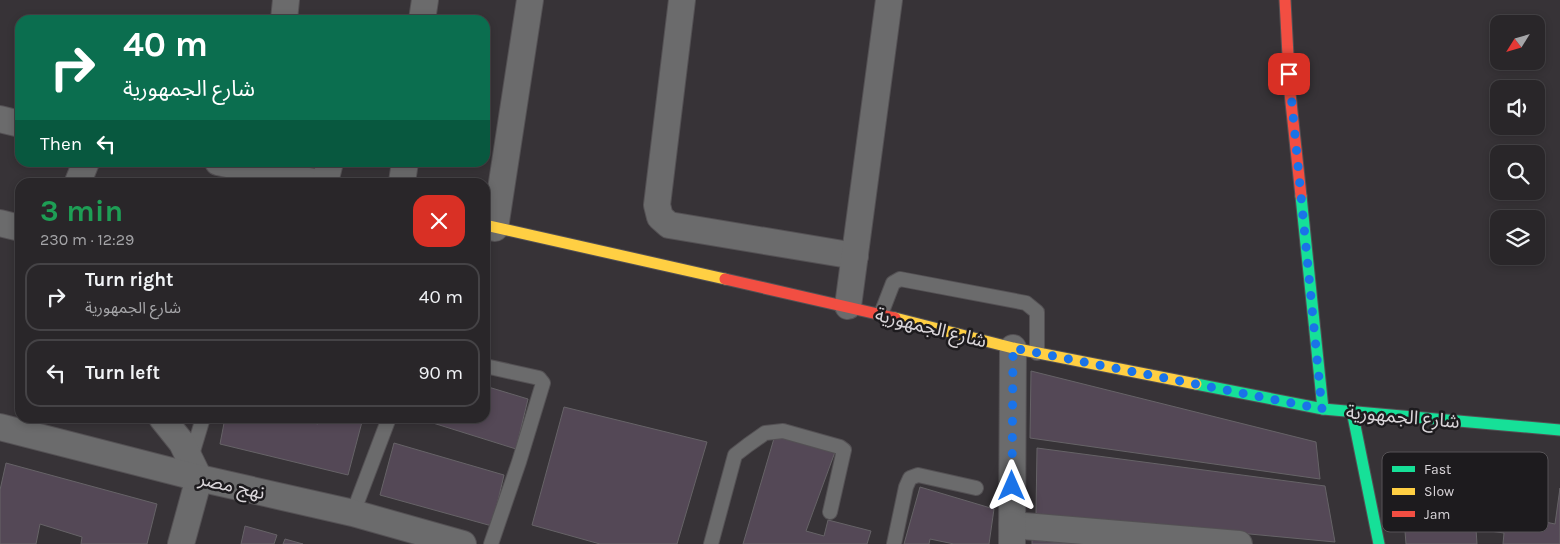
<!DOCTYPE html>
<html lang="en">
<head>
<meta charset="utf-8">
<style>
	:root { --surface:#292629; --page:#312e31; --text:#f1f3f6; --muted:#a5a5a8; --line:#454346 }
	body { margin:0; font-family:Karla,"Noto Sans Arabic",sans-serif; background:var(--page); color:var(--text); height:100vh; display:flex; flex-direction:column; font-size:19px; white-space:nowrap }
	* { box-sizing:border-box; margin:0 }
	p { font-size:16px; color:var(--muted) }
	.icon { flex:none; width:28px; height:28px; fill:none; stroke:currentColor; stroke-width:2; stroke-linecap:round; stroke-linejoin:round }
	.map { position:relative; flex:1; overflow:hidden }
	.sheet { position:absolute; left:15px; top:178px; width:475px; height:245px; display:flex; flex-direction:column; background:var(--surface); border-radius:15px; box-shadow:0 2px 8px #0003,0 0 0 1px var(--line) }
	.sheet>* { flex:none }
	.banner { position:absolute; left:15px; top:15px; width:475px; height:152px; border-radius:15px; box-shadow:0 2px 8px #0003,0 0 0 1px var(--line); background:#0b6e4f; color:#fff; overflow:hidden }
	.needle { width:32px; rotate:233deg }
	.controls { position:absolute; left:1490px; top:15px; display:grid; gap:10px }
	.controls a { display:grid; place-items:center; width:55px; height:55px; border-radius:10px; background:var(--surface); box-shadow:0 2px 8px #0003,0 0 0 1px var(--line); font-size:25px }
	.pin { position:absolute; display:grid; place-items:center; width:42px; height:42px; color:#fff; margin:-21px; border-radius:10px; box-shadow:0 2px 8px #0006 }
	.me { position:absolute; width:55px; margin:-28px; rotate:0deg; stroke-linejoin:round; filter:drop-shadow(0 0 4px #0008) }
	.turn { display:flex; align-items:center; gap:18px; height:105px; padding:0 25px; font-size:22px }
	.turn .icon { width:65px; height:65px; stroke-width:2.5 }
	.turn b { display:block; font-size:35px; line-height:42px }
	.then { display:flex; align-items:center; height:48px; padding:0 25px; background:#0003; gap:10px; font-size:19px }
	.round { display:grid; place-items:center; flex:none; width:52px; height:52px; border-radius:15px; background:var(--page) }
	.head { display:flex; align-items:center; justify-content:space-between; height:85px; padding:0 25px }
	h1 { font-size:30px; font-weight:700; line-height:38px; color:#1e9e55 }
	ul { padding:0; list-style:none }
	li { display:flex; align-items:center; gap:15px; height:68px; margin:0 10px 8px; padding:0 15px; border:2px solid var(--line); border-radius:15px }
	li div { flex:1 }
	li b { display:block; font-size:19px }
	li em { font-style:normal }
	.map>svg:first-child { display:block }
	.building { fill:#544856; stroke:#666367 }
	.lines { fill:none; stroke-linecap:round; stroke-linejoin:round }
	.lane-casing { stroke:#545154; stroke-width:16 }
	.street-casing { stroke:#545154; stroke-width:28 }
	.fast-casing { stroke:#545154; stroke-width:13 }
	.slow-casing { stroke:#545154; stroke-width:13 }
	.jam-casing { stroke:#545154; stroke-width:13 }
	.lane { stroke:#6b6b6c; stroke-width:14 }
	.street { stroke:#6b6b6c; stroke-width:26 }
	.fast { stroke:#16e098; stroke-width:11 }
	.slow { stroke:#ffcf43; stroke-width:11 }
	.jam { stroke:#f24e42; stroke-width:11 }
	.route { stroke:#1a73e8; stroke-width:9; stroke-dasharray:0 16.2 }
	.labels { text-anchor:middle; stroke-width:5; stroke-linejoin:round; paint-order:stroke }
	.street-label { font-size:19px; fill:#dad6da; stroke:#1d1b1e }
	.key { fill:#1d1b1e; stroke:#565356; stroke-width:1 }
	.key-label { font-size:14px; fill:#dad6da }
</style>
</head>
<body>
<div class="map">
<svg width="1560" height="544" viewBox="0 0 1560 544">
	<rect width="100%" height="100%" fill="#373337"/>
	<g class="building">
		<polygon points="1031,371 1316,442 1320,479 1030,438"/>
		<polygon points="485,386 528,399 516,449 417,418 485,418"/>
		<polygon points="564,407 707,442 677,544 600,544 532,525"/>
		<polygon points="225,418 292,418 318,424 319,418 363,418 348,475 220,444"/>
		<polygon points="775,435 835,452 806,531 824,536 828,520 871,531 867,544 743,544"/>
		<polygon points="394,443 504,475 492,526 380,495"/>
		<polygon points="1037,448 1325,486 1335,542 1036,514"/>
		<polygon points="6,463 157,504 147,544 81,544 82,537 40,524 36,544 0,544 0,490"/>
		<polygon points="1400,466 1440,473 1438,505 1453,507 1455,478 1539,490 1536,520 1555,524 1560,488 1560,544 1503,544 1504,533 1476,529 1477,544 1406,544"/>
		<polygon points="920,487 994,509 989,544 954,544 930,539 929,544 904,544"/>
		<polygon points="245,526 277,535 274,544 241,544"/>
		<polygon points="285,539 303,544 283,544"/>
		<polygon points="1032,540 1076,544 1032,544"/>
	</g>
	<g class="lines">
		<g class="lane-casing">
			<g id="lane">
				<polyline points="881,314 893,283 900,279 1026,303 1037,312 1037,353"/>
				<polyline points="485,366 539,378 543,383 519,462 491,544"/>
				<polyline points="191,458 203,418"/>
				<polyline points="353,513 389,418"/>
				<polyline points="711,544 735,455 748,445 765,433 783,431 840,447 844,450 830,512"/>
				<polyline points="894,544 906,487 910,478 918,475 976,488"/>
			</g>
		</g>
		<g class="street-casing">
			<g id="street">
				<polyline points="682,0 657,205 660,217 669,225 855,256"/>
				<polyline points="284,20 286,0"/>
				<polyline points="422,20 425,0"/>
				<polyline points="0,119 20,124"/>
				<polyline points="218,162 313,182"/>
				<polyline points="78,182 86,162"/>
				<polyline points="325,182 330,162"/>
				<polyline points="402,182 405,162"/>
				<polyline points="0,223 20,228"/>
				<polyline points="495,228 530,0"/>
				<polyline points="848,306 889,0"/>
				<polyline points="162,418 182,443 199,478 181,544"/>
				<polyline points="0,427 199,478 353,513 463,544"/>
				<polyline points="1012,525 1239,544"/>
				<polyline points="1012,544 1013,348"/>
			</g>
		</g>
		<g class="fast-casing">
			<g id="fast">
				<polyline points="1301,196 1323,409"/>
				<polyline points="1196,384 1323,409 1560,430"/>
				<polyline points="1352,411 1379,544"/>
			</g>
		</g>
		<g class="slow-casing">
			<g id="slow">
				<polyline points="485,225 725,279"/>
				<polyline points="895,318 1013,348 1196,384"/>
			</g>
		</g>
		<g class="jam-casing">
			<g id="jam">
				<polyline points="1285,0 1290,93 1301,196"/>
				<polyline points="725,279 895,318"/>
			</g>
		</g>
		<use href="#lane" class="lane"/>
		<use href="#street" class="street"/>
		<use href="#fast" class="fast"/>
		<use href="#slow" class="slow"/>
		<use href="#jam" class="jam"/>
	</g>
	<g class="lines">
		<polyline class="route" points="1012,486 1013,348 1322,409 1289,74"/>
	</g>
	<g class="labels">
		<g class="street-label">
			<text transform="translate(931 327) rotate(14)" y="7">شارع الجمهورية</text>
			<text transform="translate(1403 416) rotate(5)" y="7">شارع الجمهورية</text>
			<text transform="translate(232 485) rotate(13)" y="7">نهج مصر</text>
		</g>
	</g>
	<rect x="1382" y="452" width="166" height="80" rx="8" class="key"/>
	<rect x="1392" y="466" width="23" height="6" fill="#16e098"/>
	<rect x="1392" y="488" width="23" height="7" fill="#ffcf43"/>
	<rect x="1392" y="511" width="23" height="6" fill="#f24e42"/>
	<g class="key-label">
		<text x="1424" y="474">Fast</text>
		<text x="1424" y="496">Slow</text>
		<text x="1424" y="519">Jam</text>
	</g>
</svg>
<div class="controls">
<a><svg class="needle" viewBox="-14 -14 28 28"><path d="M0-13l5 13h-10z" fill="#e53935"/><path d="M0 13l5-13h-10z" fill="#a5a5a8"/></svg></a>
<a><svg class="icon" aria-label="sound" viewBox="0 0 24 24"><path d="M4 9h4l5-4v14l-5-4H4zM17 9q2 3 0 6"/></svg></a>
<a><svg class="icon" aria-label="search" viewBox="0 0 24 24"><circle cx="10" cy="10" r="6"/><path d="M15 15l6 6"/></svg></a>
<a><svg class="icon" aria-label="layers" viewBox="0 0 24 24"><path d="M12 4l9 5-9 5-9-5zM3 14l9 5 9-5"/></svg></a>
</div>
<div class="pin" style="left:1289px;top:74px;background:#d93025"><svg class="icon" aria-label="arrive" viewBox="0 0 24 24"><path d="M6 21V4h12l-3 4 3 4H6"/></svg></div>
<svg class="me" style="left:1012px;top:486px" viewBox="-20 -20 40 40"><path d="M0-17L14 15 0 8-14 15z" fill="#1a73e8" stroke="#fff" stroke-width="4"/></svg>
<div class="banner">
<div class="turn"><svg class="icon" aria-label="right" viewBox="0 0 24 24"><path d="M7 20v-9h11M14 6l5 5-5 5"/></svg><div><b>40 m</b>شارع الجمهورية</div></div>
<div class="then">Then<svg class="icon" aria-label="left" viewBox="0 0 24 24"><path d="M17 20v-9H6M10 6l-5 5 5 5"/></svg></div>
</div>
<section class="sheet">
<div class="head"><div><h1>3 min</h1><p>230 m · 12:29</p></div><a class="round" style="background:#d93025;color:#fff"><svg class="icon" aria-label="close" viewBox="0 0 24 24"><path d="M6 6l12 12M18 6L6 18"/></svg></a></div>
<ul>
<li><svg class="icon" aria-label="right" viewBox="0 0 24 24"><path d="M7 20v-9h11M14 6l5 5-5 5"/></svg><div><b>Turn right</b><p>شارع الجمهورية</p></div><em>40 m</em></li>
<li><svg class="icon" aria-label="left" viewBox="0 0 24 24"><path d="M17 20v-9H6M10 6l-5 5 5 5"/></svg><div><b>Turn left</b></div><em>90 m</em></li>
</ul>
</section>
</div>
</body>
</html>
